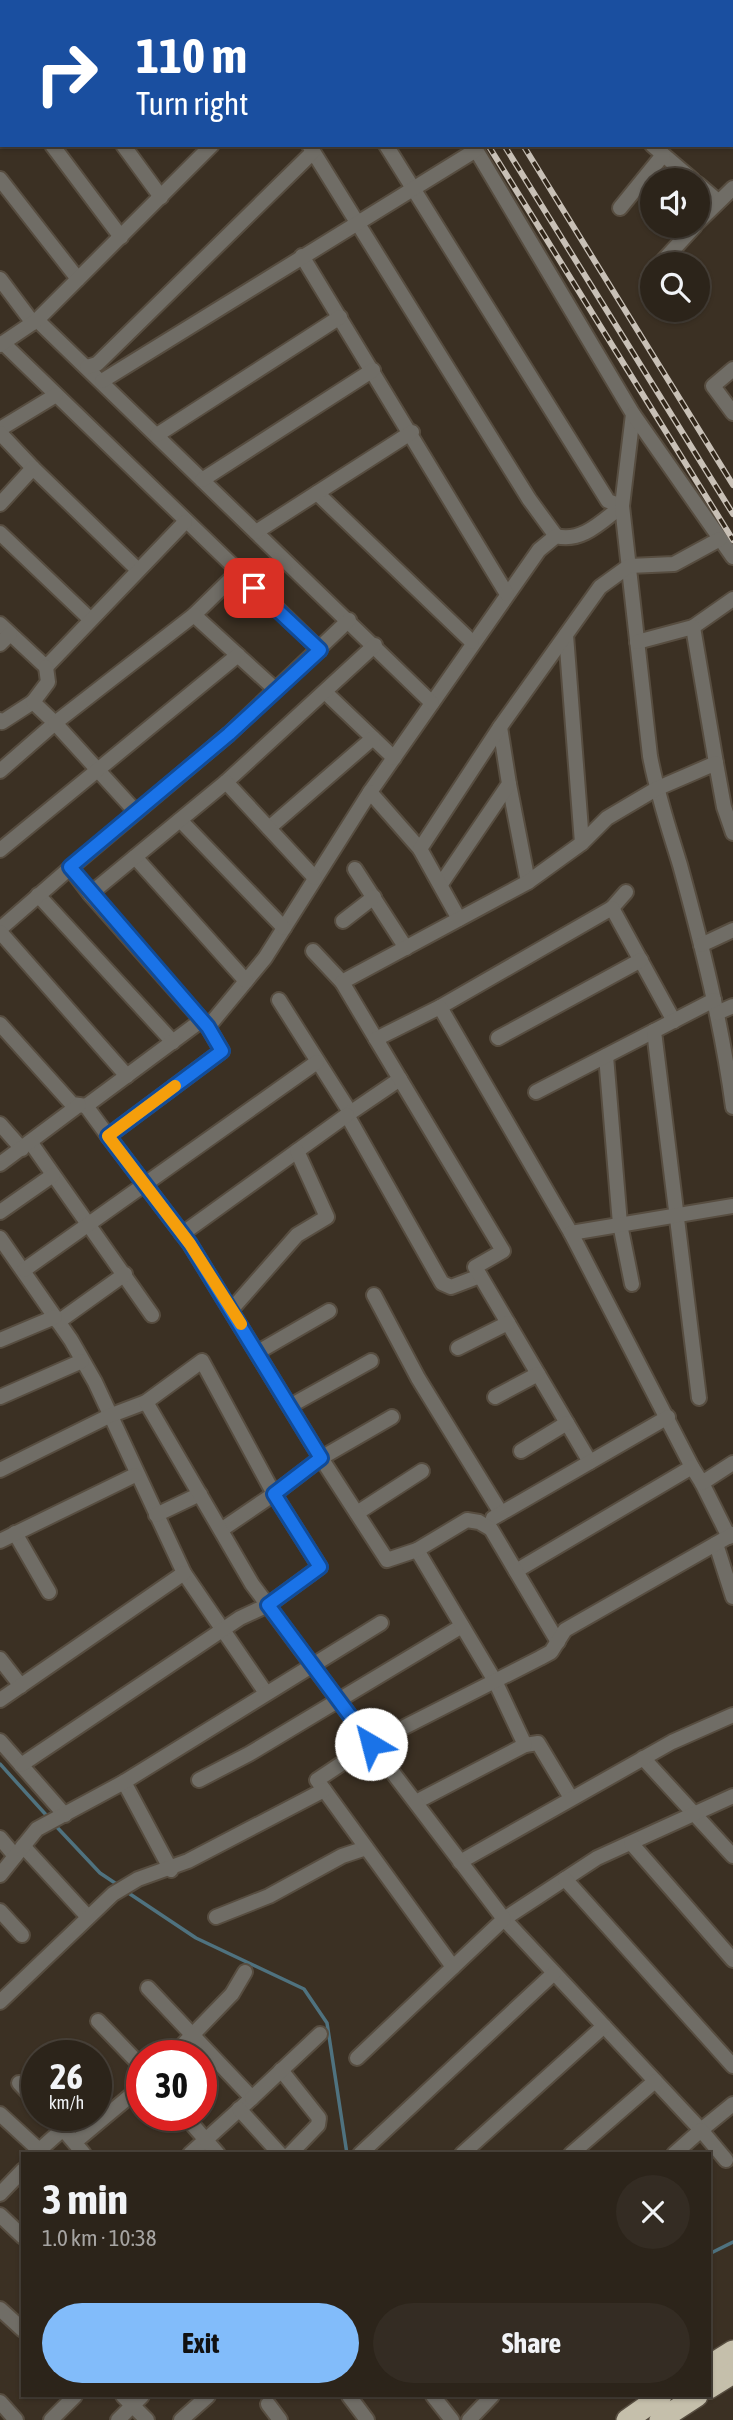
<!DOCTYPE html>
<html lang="en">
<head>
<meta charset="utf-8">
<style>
	:root { --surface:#2c241a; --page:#342c23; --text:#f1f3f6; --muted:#a6a4a2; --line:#484139; --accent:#82bcfa }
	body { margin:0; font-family:"Asap Condensed",sans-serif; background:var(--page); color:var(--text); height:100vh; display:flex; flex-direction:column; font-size:26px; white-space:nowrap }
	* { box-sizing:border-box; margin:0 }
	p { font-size:23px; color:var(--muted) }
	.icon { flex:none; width:38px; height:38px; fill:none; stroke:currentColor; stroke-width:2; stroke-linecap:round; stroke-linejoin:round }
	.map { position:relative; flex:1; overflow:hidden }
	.details { position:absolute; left:21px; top:2152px; width:690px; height:245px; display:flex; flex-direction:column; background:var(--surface); border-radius:0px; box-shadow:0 2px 5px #0004,0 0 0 2px var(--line) }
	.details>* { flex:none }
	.guide { position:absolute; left:0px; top:0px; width:733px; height:147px; box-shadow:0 2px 5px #0004,0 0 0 2px var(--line); background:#1a4fa0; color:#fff; overflow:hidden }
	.buttons { position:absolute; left:640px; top:168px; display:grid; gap:14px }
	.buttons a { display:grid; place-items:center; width:70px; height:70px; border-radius:50%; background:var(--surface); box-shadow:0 2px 5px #0004,0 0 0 2px var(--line); font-size:35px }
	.speed { position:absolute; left:21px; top:2040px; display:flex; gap:14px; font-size:35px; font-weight:700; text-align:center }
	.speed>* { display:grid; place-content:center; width:91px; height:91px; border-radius:50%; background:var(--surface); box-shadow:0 2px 5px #0004,0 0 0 2px var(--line); line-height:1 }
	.speed small { font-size:18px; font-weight:400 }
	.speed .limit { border:10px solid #d22; background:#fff; color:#111 }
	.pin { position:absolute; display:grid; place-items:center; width:60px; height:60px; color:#fff; margin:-30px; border-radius:14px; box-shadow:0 4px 10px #0006 }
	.me { position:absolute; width:77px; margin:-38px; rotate:323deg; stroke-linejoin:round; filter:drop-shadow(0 0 5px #0008) }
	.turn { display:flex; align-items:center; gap:24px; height:147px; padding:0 21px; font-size:32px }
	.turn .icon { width:91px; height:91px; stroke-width:2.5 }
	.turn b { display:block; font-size:49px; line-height:60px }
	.round { display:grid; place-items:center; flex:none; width:74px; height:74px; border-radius:37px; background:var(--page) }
	.summary { display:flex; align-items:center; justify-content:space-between; height:119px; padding:0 21px }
	h1 { font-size:42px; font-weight:700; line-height:52px }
	.action { display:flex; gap:14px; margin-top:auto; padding:14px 21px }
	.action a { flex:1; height:80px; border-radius:42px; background:var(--accent); color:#111; font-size:28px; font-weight:700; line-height:80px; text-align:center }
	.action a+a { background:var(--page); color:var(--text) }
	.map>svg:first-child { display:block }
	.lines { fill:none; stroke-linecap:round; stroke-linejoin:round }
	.stream { stroke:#4f727f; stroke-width:3.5 }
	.minor-tunnel { stroke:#554b3e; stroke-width:14; stroke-dasharray:14 7; stroke-linecap:butt }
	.minor-casing { stroke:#574d40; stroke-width:18 }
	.highway-casing { stroke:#574d40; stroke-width:24 }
	.minor { stroke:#706d66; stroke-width:14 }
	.highway { stroke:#c5bfab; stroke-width:21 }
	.rail-casing { stroke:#c8c0b6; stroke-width:6 }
	.rail { stroke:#312619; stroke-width:3.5; stroke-dasharray:10; stroke-linecap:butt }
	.route-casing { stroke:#114b97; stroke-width:18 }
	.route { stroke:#1a73e8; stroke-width:12 }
	.slow { stroke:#f59e0b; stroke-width:12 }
</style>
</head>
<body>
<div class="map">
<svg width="733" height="2420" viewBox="0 0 733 2420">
	<rect width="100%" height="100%" fill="#3b3023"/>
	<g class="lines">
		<g class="stream">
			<polyline points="0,1764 48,1817"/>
			<polyline points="53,1823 100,1873 118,1885"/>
			<polyline points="124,1890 196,1938 304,1989 327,2023 347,2154"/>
			<polyline points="709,2254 733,2242"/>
		</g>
		<g class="minor-tunnel">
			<polyline points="342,2 344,0"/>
			<polyline points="360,2 362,0"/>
		</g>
		<g class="minor-casing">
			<g id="minor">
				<polyline points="83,0 85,2"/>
				<polyline points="167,0 168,2"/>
				<polyline points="259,0 261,2"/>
				<polyline points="601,0 603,2"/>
				<polyline points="714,0 716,2"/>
				<polyline points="60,2 62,0"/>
				<polyline points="324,2 326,0"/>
				<polyline points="379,2 381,0"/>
				<polyline points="501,2 502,0"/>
				<polyline points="732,16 733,18"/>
				<polyline points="0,42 2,41"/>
				<polyline points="732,73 733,69"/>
				<polyline points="0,77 2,79"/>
				<polyline points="732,119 733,120"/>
				<polyline points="52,145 121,237"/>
				<polyline points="123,145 161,197"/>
				<polyline points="309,145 529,499 556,536"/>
				<path d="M386,145L608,501L622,506C602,521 582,543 556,536L539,550L370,792L265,958L208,1027L222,1051L108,1136L190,1244L321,1458L392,1417"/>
				<path d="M473,145L633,414L622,506L650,756C657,794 669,829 680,865C702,945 722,1025 733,1107"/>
				<polyline points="652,145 693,180"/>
				<polyline points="0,179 78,279"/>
				<polyline points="698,184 718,201"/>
				<polyline points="620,208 663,155"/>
				<polyline points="698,222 733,188"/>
				<polyline points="302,256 507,594"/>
				<polyline points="660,264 695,226"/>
				<polyline points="649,277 653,273"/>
				<polyline points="0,279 33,323"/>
				<polyline points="37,320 432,703"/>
				<polyline points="3,343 320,650"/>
				<polyline points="0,345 37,320 212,145"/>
				<polyline points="87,367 97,364 313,152"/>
				<polyline points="733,369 713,386 733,413"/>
				<polyline points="102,381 476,150"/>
				<polyline points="633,414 733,557"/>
				<polyline points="0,429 56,395"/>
				<polyline points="0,433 33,468"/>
				<polyline points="157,435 340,317"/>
				<polyline points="202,480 373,370"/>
				<polyline points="317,493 472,642"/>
				<polyline points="0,504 33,468 138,570"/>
				<polyline points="256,532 412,432"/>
				<polyline points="0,533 90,619"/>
				<polyline points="238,572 194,615 276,690"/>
				<polyline points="0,624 46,667 185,522"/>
				<polyline points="693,627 733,599"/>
				<polyline points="566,635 582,843"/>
				<polyline points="637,642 693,627 716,763"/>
				<polyline points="0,644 10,634"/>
				<polyline points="326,693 394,758"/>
				<polyline points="0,720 2,722 33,702"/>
				<polyline points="0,771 55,723 33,702 48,682 46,667"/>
				<polyline points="226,782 375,645"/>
				<polyline points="509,784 528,882"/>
				<polyline points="370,792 420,849"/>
				<polyline points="136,812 55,723 194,615"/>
				<polyline points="180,820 284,928"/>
				<polyline points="269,828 373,738"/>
				<polyline points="0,850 238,655"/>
				<polyline points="135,857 246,981"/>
				<polyline points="355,869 406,948"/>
				<polyline points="441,884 509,784 500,727"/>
				<polyline points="90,894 70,868 229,734 349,620"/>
				<polyline points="38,895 173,1042"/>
				<polyline points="612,908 626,892"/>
				<polyline points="459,919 420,849 500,727 600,587 629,566 674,564 720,539"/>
				<polyline points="343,921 374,897"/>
				<polyline points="0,929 70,868"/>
				<polyline points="0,932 127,1076"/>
				<polyline points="701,945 733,930"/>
				<polyline points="313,951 342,982"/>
				<polyline points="279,1000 350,1112"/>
				<polyline points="440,1007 612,908 674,1021"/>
				<polyline points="717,1013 733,1006"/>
				<polyline points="0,1024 72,1104 86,1106"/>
				<polyline points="208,1027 90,894 226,782 315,878"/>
				<polyline points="498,1038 641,960"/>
				<polyline points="376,1039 342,982 528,882 582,843 607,818 656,789 716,763 724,807 733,833"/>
				<polyline points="606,1056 620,1224 632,1284"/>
				<polyline points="400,1079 347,1115 442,1283 451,1287 480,1276"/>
				<polyline points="536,1092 654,1031"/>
				<polyline points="0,1124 22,1149"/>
				<polyline points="108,1136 86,1106 202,1020"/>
				<polyline points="31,1143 152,1315"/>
				<polyline points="0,1164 79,1105"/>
				<polyline points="0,1212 53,1175"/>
				<polyline points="571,1233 440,1007 376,1039 503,1251 475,1267 590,1462"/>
				<polyline points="182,1234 347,1115"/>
				<polyline points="0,1238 71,1340 95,1382 184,1573 266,1693"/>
				<polyline points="24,1270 317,1062"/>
				<polyline points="374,1295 418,1378 501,1513"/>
				<polyline points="232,1309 297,1235 327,1217 297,1151"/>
				<polyline points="58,1322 125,1274"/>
				<polyline points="0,1340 55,1317"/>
				<polyline points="458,1348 508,1323"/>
				<polyline points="258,1352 329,1311"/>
				<polyline points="0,1397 82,1361"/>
				<polyline points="495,1397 538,1374"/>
				<polyline points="699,1398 654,1031 714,1000"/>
				<polyline points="290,1406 371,1361"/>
				<polyline points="521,1451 567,1423"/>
				<polyline points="692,1467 571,1233 733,1206"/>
				<polyline points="0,1470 109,1416 146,1402"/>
				<polyline points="702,1483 729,1537"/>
				<polyline points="357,1513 422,1471"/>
				<polyline points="156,1515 200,1494"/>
				<polyline points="493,1518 668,1417"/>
				<polyline points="15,1533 49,1592"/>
				<polyline points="0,1541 135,1475"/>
				<polyline points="716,1544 733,1597"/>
				<polyline points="516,1571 692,1467 702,1483 733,1463"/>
				<polyline points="0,1659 21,1686"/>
				<polyline points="0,1700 184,1573"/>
				<polyline points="0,1741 65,1815"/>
				<polyline points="525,1745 538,1743 571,1798"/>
				<polyline points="643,1758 733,1856"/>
				<polyline points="21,1765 240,1618 268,1605 320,1567 274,1494 221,1530"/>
				<polyline points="199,1780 249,1754 462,1626"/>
				<polyline points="124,1782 171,1870"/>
				<polyline points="733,1796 597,1858 504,1919 701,2130 733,2104"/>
				<polyline points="416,1802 525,1745 495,1681 417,1550"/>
				<polyline points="0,1838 15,1856"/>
				<polyline points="631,1843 733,1960"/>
				<polyline points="23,1846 88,1917"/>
				<polyline points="460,1862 672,1742 733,1715"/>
				<polyline points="0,1875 37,1829 124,1782 381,1623"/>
				<polyline points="565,1879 733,2066"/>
				<polyline points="0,1911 22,1935"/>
				<polyline points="216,1917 269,1896 342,1856 366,1848"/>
				<polyline points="453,1967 317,1780 371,1744 252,1584 146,1402 202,1361 274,1494 321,1458 387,1560 417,1550 467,1520 479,1522 491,1529 558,1642"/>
				<polyline points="148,1988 252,2098 190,2154"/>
				<polyline points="0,2002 113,1894 138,1879 188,1861 324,1790"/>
				<polyline points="98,2021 142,2067"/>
				<polyline points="172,2056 232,1994 245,1972"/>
				<polyline points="357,2058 504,1919 371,1744 540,1658 551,1652 565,1630 733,1534"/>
				<polyline points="281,2070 319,2118 318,2125 290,2154"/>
				<polyline points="19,2083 37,2102"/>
				<polyline points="252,2098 320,2034"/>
				<polyline points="239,2109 280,2154"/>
				<polyline points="0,2114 39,2150"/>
				<polyline points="50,2116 63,2129"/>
				<polyline points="185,2116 218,2154"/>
				<polyline points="75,2142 142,2086"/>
				<polyline points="35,2154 63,2129 84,2154"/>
				<polyline points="360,2154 554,1973"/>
				<polyline points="462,2154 604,2026"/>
				<polyline points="571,2154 655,2081"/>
				<polyline points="674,2154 701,2130 726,2160"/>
				<polyline points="0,2194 23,2170"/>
				<polyline points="0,2215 23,2237"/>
				<polyline points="0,2309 23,2330"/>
				<polyline points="123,2396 147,2420"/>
				<polyline points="349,2396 367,2420"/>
				<polyline points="433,2396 452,2420"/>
				<polyline points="0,2402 16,2420"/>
				<polyline points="268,2404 280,2420"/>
				<polyline points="51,2420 75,2396"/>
				<polyline points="118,2420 142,2396"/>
				<polyline points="181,2420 208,2396"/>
				<polyline points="469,2420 492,2396"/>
			</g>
		</g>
		<g class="highway-casing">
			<g id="highway">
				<polyline points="709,2366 733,2351"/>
				<polyline points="709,2388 733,2373"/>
				<polyline points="627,2420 661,2396"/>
				<polyline points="660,2420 697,2396"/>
			</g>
		</g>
		<use href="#minor" class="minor"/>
		<use href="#highway" class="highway"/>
		<g class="rail-casing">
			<g id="rail">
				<polyline points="398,0 399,2"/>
				<polyline points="414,0 415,2"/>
				<polyline points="433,0 434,2"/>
				<polyline points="488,145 733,540"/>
				<polyline points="504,145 733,514"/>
				<polyline points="523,145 733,485"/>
			</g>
		</g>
		<use href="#rail" class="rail"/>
	</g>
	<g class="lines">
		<g class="route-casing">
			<polyline id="route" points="254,588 320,650 229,734 70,867 208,1027 222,1051 108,1136 190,1244 321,1458 274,1494 320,1567 268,1605 371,1744"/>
		</g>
		<use href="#route" class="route"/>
		<polyline class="slow" points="175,1086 108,1136 190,1244 241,1324"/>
	</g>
</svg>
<div class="buttons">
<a><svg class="icon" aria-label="sound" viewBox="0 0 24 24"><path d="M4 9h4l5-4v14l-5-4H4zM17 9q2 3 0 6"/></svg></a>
<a><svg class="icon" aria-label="search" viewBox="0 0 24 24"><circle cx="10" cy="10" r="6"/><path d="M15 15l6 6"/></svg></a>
</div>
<div class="speed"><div>26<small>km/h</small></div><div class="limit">30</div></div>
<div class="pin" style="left:254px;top:588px;background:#d93025"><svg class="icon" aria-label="arrive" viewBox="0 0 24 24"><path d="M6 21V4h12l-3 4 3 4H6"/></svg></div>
<svg class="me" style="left:371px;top:1744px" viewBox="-20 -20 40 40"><circle r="19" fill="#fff"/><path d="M0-13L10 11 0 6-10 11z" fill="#1a73e8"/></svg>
<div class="guide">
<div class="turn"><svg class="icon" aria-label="right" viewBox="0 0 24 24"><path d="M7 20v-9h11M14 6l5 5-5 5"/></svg><div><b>110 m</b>Turn right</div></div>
</div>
<section class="details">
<div class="summary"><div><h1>3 min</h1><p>1.0 km · 10:38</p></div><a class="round"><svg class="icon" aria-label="close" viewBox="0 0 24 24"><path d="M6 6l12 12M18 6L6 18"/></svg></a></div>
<div class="action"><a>Exit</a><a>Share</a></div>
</section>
</div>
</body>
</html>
